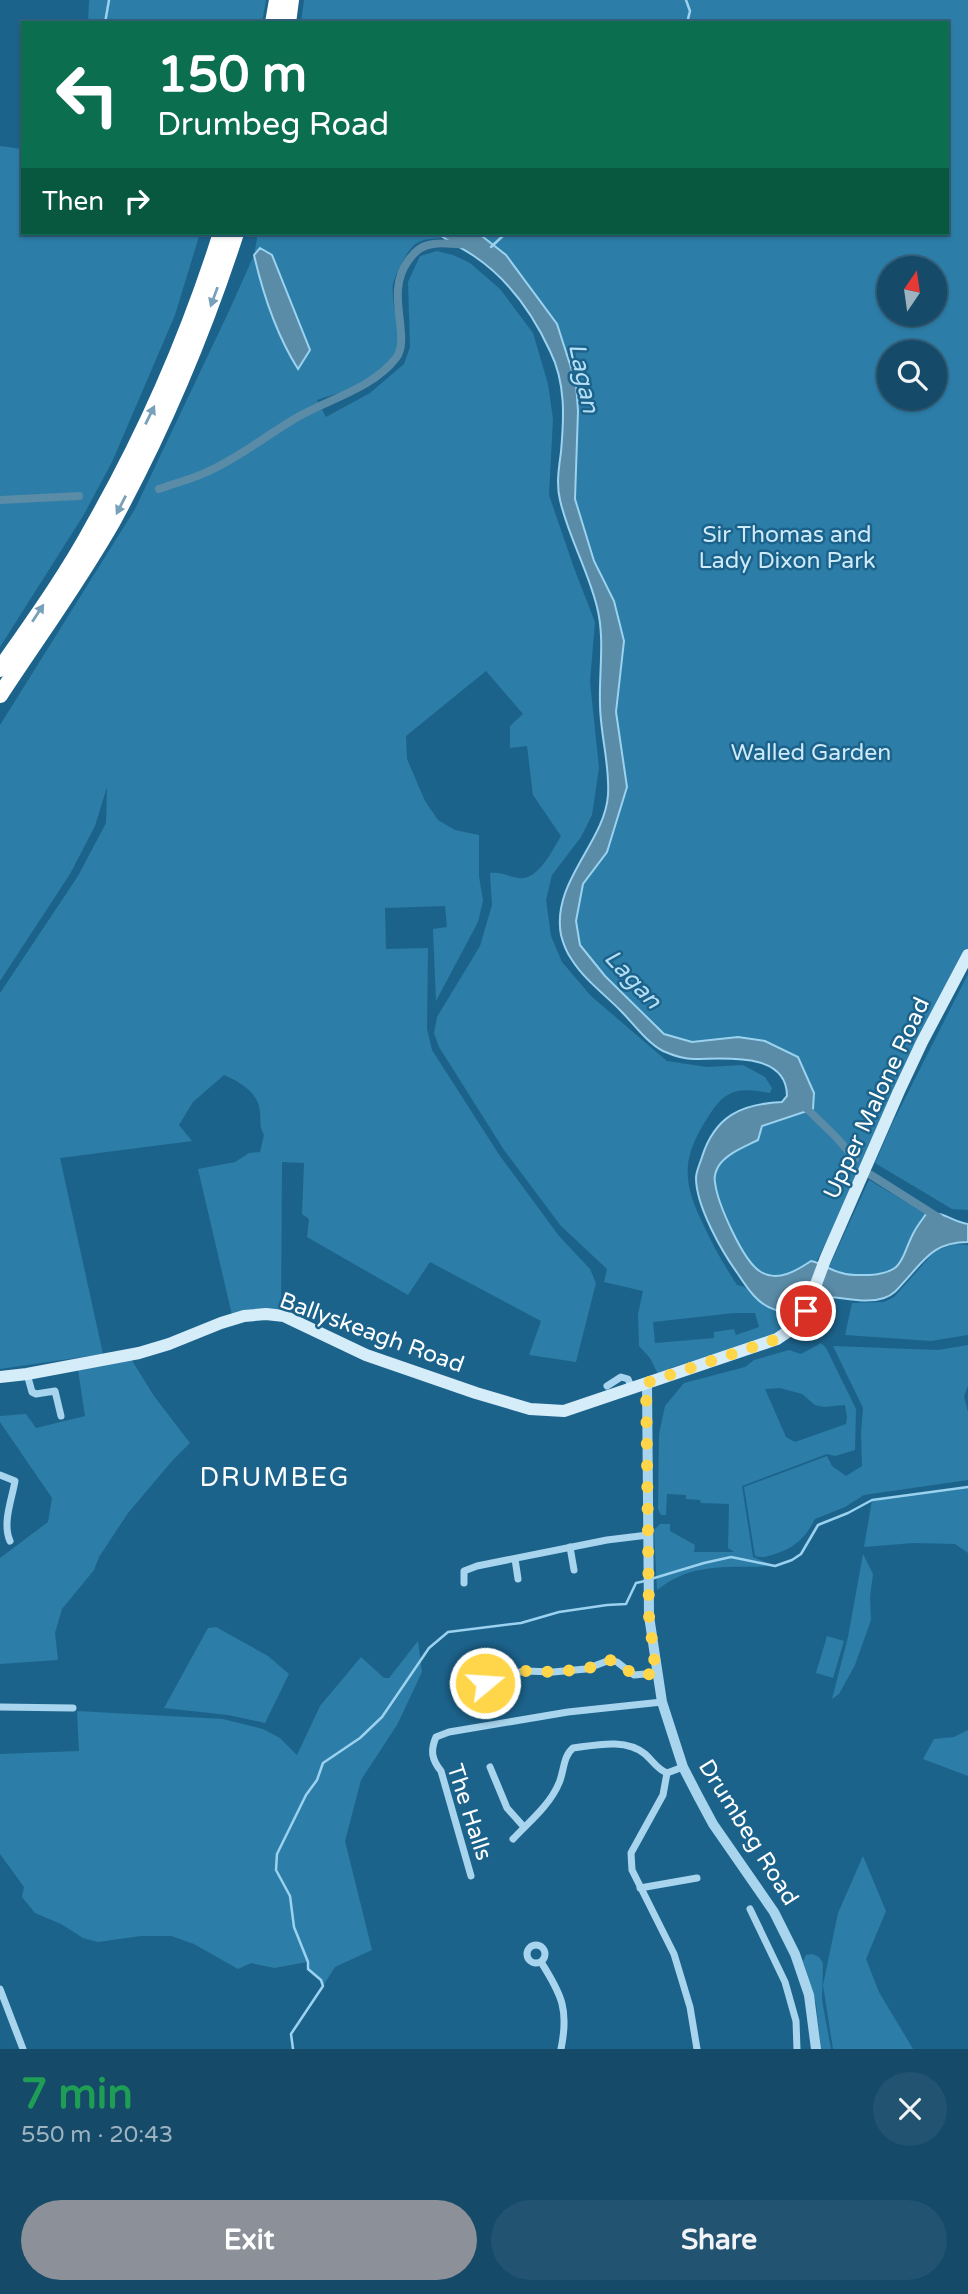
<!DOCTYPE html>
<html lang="en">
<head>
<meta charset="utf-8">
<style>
	:root { --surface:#154a69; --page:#225471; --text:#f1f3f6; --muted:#9db3c0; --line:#34627d; --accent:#8c9099 }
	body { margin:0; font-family:"Varela Round",sans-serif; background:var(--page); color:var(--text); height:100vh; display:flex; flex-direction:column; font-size:26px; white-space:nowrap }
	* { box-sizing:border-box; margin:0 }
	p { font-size:23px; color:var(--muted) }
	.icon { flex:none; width:38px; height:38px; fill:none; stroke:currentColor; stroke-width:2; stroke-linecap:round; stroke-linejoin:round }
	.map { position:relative; height:2049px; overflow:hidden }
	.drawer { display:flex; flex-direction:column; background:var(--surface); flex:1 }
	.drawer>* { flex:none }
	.top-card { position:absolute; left:21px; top:21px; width:928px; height:214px; border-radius:0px; box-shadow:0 2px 5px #0004,0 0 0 2px var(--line); background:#0b6e4f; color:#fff; overflow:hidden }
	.needle { width:46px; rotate:13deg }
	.tools { position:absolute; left:877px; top:256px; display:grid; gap:14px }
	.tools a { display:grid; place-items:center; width:70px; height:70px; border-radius:50%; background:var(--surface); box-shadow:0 2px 5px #0004,0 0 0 2px var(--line); font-size:35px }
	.pin { position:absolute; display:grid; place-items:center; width:60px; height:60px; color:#fff; margin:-30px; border:4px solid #fff; border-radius:50%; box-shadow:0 2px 7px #0007 }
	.me { position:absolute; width:77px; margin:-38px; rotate:72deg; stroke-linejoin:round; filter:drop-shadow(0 0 5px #0008) }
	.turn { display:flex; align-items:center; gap:24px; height:147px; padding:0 21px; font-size:32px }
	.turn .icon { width:91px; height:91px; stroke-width:2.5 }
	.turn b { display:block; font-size:49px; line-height:60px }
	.then { display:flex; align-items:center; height:66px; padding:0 21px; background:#0003; gap:14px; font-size:26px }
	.round { display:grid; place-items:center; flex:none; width:74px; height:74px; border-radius:37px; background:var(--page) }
	.headline { display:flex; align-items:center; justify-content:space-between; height:119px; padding:0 21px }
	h1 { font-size:42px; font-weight:700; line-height:52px; color:#1e9e55 }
	.action { display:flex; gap:14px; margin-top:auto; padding:14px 21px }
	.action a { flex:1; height:80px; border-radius:42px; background:var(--accent); color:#fff; font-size:28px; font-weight:700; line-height:80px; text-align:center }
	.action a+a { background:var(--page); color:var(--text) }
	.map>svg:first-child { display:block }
	.green { fill:#2c7da7; fill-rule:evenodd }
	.water { fill:#5a8ba7; stroke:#9bd2ef; stroke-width:2 }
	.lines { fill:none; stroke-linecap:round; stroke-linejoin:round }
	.stream { stroke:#9bd2ef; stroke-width:2.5 }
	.canal { stroke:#5a8ba7; stroke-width:8 }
	.minor { stroke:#a8d5ed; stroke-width:7 }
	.tertiary { stroke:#a8d5ed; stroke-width:10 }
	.secondary { stroke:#d5ecf9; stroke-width:12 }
	.motorway { stroke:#fff; stroke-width:16 }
	.oneway { fill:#77a1ba }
	.route { stroke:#ffd54a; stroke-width:12; stroke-dasharray:0 21.6 }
	.labels { text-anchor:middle; stroke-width:5; stroke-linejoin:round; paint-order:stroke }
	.park-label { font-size:23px; fill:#ceeaf9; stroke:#1c638c }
	.street-label { font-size:23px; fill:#fff; stroke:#1c638c }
	.water-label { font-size:24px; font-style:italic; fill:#b4def4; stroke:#1c638c }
	.quarter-label { font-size:26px; letter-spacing:2px; fill:#fff; stroke:#1c638c }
</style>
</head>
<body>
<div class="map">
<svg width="968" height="2049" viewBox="0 0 968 2049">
	<rect width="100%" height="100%" fill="#1c638c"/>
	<g class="green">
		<polygon points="89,0 266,0 262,23 88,23"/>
		<path d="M304,0H968V951L860,1180L816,1262C800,1260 786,1285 761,1272C743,1263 718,1202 715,1182C714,1178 716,1171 718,1167C725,1154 746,1146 758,1140L761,1126L813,1109L814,1093L738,1037L692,1042L664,1034L605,976L580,945L576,921L583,884L607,852L627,787L616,712L624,641L614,601L594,561L575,499L578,411L576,383L557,324L506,255L478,233H947V23H301ZM889,268H934V313H889ZM889,352H934V397H889Z"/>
		<polygon points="0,146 23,149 23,233 200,233 175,315 112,462 83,516 0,647"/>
		<path d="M258,233H437L443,238C422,239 414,240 404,259C400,266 395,276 393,284C390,305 405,337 396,354C380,382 344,391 317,400L326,417L370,393L404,364L410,347L408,282L420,256L437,251L453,255L470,263L500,289L533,333L548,384L553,419L549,495L574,568L595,622L590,682L599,768L592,815L581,837L552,875L546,900L551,936L562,962L591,996L667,1061L707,1067L743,1065L765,1077L772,1088L770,1093C742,1088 727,1087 710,1114C682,1156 681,1179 703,1224C713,1246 724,1265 737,1285C750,1287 751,1295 760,1301C780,1313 791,1311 808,1299L788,1331L670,1368L659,1376L650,1358L639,1346L638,1314L643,1291L604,1282L607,1269L561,1226L504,1150L439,1047L434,1033L437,1017L480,946L492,905L490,873C501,872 508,876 518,878C539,881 552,850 561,836L533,795L527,746L510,748V726L523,714L486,671L406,736L407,759L425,801L438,820L455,830L479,835V876L483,901L478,922L436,1001L433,929L447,927L445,906L385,908L386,949L428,948L427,1029L432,1050L500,1156L559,1236L590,1269L596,1283L576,1362L529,1355L541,1321L430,1262L408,1295L307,1237L309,1219L302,1214L304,1163L282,1162L281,1309L252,1310L232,1315L198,1169L235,1162L249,1153L260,1152L264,1135C259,1126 261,1122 260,1112C259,1093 240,1082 224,1075L193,1102L179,1125L192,1141L60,1158L103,1354L0,1369V993L78,876L106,823L107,787L95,826L70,874L0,981V725L135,509L229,311L254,255ZM734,1313H755L759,1327L736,1335L734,1329L714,1332V1338L655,1343L653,1322Z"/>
		<polygon points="968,974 968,1210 952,1209 875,1163 892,1124"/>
		<path d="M869,1180L926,1214C922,1220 917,1226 914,1232C898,1262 906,1272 866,1275C852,1276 840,1274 829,1267Z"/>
		<polygon points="954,1244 968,1245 968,1335 931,1341 845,1335 852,1303 884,1302 894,1297 935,1251"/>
		<path d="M821,1343L826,1348L856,1409L855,1450L835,1456L827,1454L742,1486L753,1557L775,1566C729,1569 696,1560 657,1590L654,1530L660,1524H670V1531L695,1545L694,1552H734L728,1548L729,1504L701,1503L700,1500L686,1499V1495L667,1494L666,1515H661L658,1509L659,1434L665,1406L684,1383L745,1367L754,1360L789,1350L801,1354ZM780,1388L802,1394L815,1405L824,1407L845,1405L847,1417L846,1424L795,1442L786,1437L765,1389Z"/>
		<path d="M968,1345V1386L964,1396L968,1412V1480L864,1495L845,1507L815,1519C804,1540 794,1548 772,1555C765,1557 762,1558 755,1556L744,1487L827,1456L832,1466L846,1476L862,1466L861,1433L863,1408L833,1346L938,1350Z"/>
		<polygon points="131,1359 154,1396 190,1443 172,1461 128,1513 99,1557 94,1570 62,1609 55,1633 58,1660 0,1664 0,1558 48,1522 52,1498 0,1422 0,1416 26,1414 36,1428 85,1416 78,1370"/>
		<polygon points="968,1487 968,1553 955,1544 913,1543 864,1547 872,1500"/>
		<polygon points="863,1554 873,1574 870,1597 871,1620 855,1665 839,1694 832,1699 848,1637"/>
		<polygon points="216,1627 268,1656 289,1674 265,1723 228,1715 164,1708 208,1628"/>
		<polygon points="827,1636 844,1641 833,1678 816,1673"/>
		<polygon points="418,1641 422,1672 397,1725 361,1780 345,1841 372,1950 335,1967 323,1986 321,1980 308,1969 307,1962 274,1968 251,1963 238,1969 194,1944 171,1936 141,1936 98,1942 83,1938 61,1924 35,1913 22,1897 24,1887 0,1854 0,1754 79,1751 77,1711 223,1719 263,1729 280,1738 297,1755 320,1706 361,1657 384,1678 389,1678"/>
		<polygon points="968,1730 968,1776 923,1759 934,1739 954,1737"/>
		<polygon points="863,1856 886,1911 866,1959 879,1992 913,2049 833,2049 823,1985 838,1913"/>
		<polygon points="812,1954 819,1957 823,1963 822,2000 831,2049 821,2049 816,2004 803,1961 806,1955"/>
	</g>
	<g class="water">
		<path d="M437,233H478L506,255L557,324L576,383L578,411L575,499L594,561L614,601L624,641L616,712L627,787L607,852L583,884L576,921L580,945L605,976L664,1034L692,1042L738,1037L765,1041L798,1057L814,1093L813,1109L762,1126L758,1140C746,1146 725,1154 718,1167C716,1171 714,1178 715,1182C717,1202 743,1262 761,1272C778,1282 796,1271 811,1261C822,1263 831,1271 842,1273C851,1276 861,1275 870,1275C906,1272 900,1258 914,1232C917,1226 922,1220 926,1214C945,1211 950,1221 968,1224V1242C934,1242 925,1259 904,1282C898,1289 893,1295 884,1298C860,1306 833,1292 810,1299C798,1302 790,1313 776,1310C759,1306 747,1288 738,1274C722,1252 696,1206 696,1178C696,1171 700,1164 702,1157C715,1116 741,1104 782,1102L787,1096C787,1051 724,1059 694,1059C685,1059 672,1055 663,1051C647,1043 633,1023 620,1010C604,994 584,979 572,960C567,953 563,943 561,935C551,882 605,842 608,795C610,764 600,734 600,703C599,671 605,638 597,607C588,570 568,536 560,500C556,484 559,467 561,452C564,418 566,383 550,351C533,314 508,279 474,256C462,248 449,242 437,233Z"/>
		<path d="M260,248L272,255L310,350L298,369C276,334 263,294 254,255Z"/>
	</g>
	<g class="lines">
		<g class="stream">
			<polyline points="686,0 690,11 687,23"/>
			<polyline points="105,23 109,0"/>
			<polyline points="491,247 506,233"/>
			<polyline points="651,1579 704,1563 731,1557 775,1566 792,1560 801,1554 818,1525 848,1513 872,1500 968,1487"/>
			<polyline points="293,2049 291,2034 323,1986 321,1980 308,1969 308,1962 294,1927 290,1896 276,1870 277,1854 306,1795 317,1780 323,1763 360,1738 382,1717 429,1648 448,1632 521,1623 559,1612 607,1605 626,1604 636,1583 645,1581"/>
		</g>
		<g class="canal">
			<path d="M159,489C175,483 193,479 209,471C240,457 267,435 296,418C328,399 372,389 396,358C412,337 384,293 408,261C415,251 421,246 433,244C443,242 455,245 465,244"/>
			<polyline points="0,500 79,496"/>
			<polyline points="802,1104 836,1137 855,1159"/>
			<polyline points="871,1175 939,1218"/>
		</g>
		<g class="minor">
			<polyline points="27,1374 32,1392 36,1394 55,1391 61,1416"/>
			<polyline points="607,1386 621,1377 628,1379 632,1389"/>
			<path d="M0,1475L15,1481C12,1499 2,1523 10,1541"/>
			<polyline points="570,1547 574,1570"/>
			<polyline points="515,1559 518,1579"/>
			<polyline points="464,1583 464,1571 477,1566 607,1540 648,1535"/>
			<polyline points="468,1684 500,1681 515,1673 525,1671 553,1672 586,1669 610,1660 617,1662 634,1675 656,1673"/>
			<polyline points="0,1707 73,1708"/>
			<polyline points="490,1767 507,1808 524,1827"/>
			<polyline points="667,1773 663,1795 631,1853 632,1870 674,1954 690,2007 697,2049"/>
			<path d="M513,1839C529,1822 550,1805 559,1783C564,1772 563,1756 573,1748C596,1745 626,1738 645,1754C653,1761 657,1769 667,1773L683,1767"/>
			<path d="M471,1876L441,1771C432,1760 430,1751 436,1737L449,1732L568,1712L662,1702"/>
			<polyline points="640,1888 697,1878"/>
			<polyline points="750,1909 785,1982 796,2021 797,2049"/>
			<circle cx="536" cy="1954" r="9"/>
			<path d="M541,1962C562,1995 569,2010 561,2049"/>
			<polyline points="0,1989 23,2049"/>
		</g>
		<polyline class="tertiary" points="647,1383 649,1616 662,1702 683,1767 698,1796 713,1824 774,1912 795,1954 809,1995 816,2049"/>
		<polyline class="secondary" points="0,1377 27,1374 139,1353 169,1344 221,1323 244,1316 266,1314 284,1316 366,1355 476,1393 530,1409 564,1411 777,1339 796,1326 806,1311 825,1260 899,1091 922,1042 968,955"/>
		<g class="motorway">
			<polyline points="273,23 277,0"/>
			<polyline points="288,23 291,0"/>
			<path d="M0,669C32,623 66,576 93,526C146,433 189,334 221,233"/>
			<path d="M0,695C38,637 79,581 113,521C163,429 204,332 236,233"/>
		</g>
	</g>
	<defs><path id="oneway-solid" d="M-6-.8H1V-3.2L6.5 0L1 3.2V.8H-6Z" transform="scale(1.75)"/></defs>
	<g class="oneway">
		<use href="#oneway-solid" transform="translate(214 297) rotate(110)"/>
		<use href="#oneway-solid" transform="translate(150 415) rotate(-64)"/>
		<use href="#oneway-solid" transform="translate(121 505) rotate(117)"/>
		<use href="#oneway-solid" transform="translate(38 613) rotate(-57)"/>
	</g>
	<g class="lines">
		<polyline class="route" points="485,1683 500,1681 515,1673 525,1671 553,1672 586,1669 610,1660 617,1662 634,1675 656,1674 649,1616 646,1383 777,1339 796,1325 806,1311"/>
	</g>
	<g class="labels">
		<g class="park-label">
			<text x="787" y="542">Sir Thomas and<tspan x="787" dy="26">Lady Dixon Park</tspan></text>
			<text x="811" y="760">Walled Garden</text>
		</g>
		<g class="street-label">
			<text transform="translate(876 1098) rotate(-65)" y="8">Upper Malone Road</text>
			<text transform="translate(372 1332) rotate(20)" y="8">Ballyskeagh Road</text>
			<text transform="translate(470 1812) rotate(72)" y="8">The Halls</text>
			<text transform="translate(749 1832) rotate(58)" y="8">Drumbeg Road</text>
		</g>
		<g class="water-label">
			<text transform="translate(584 378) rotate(78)" y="8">Lagan</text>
			<text transform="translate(633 979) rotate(47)" y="8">Lagan</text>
		</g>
		<g class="quarter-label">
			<text x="275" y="1486">DRUMBEG</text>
		</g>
	</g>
</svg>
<div class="tools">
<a><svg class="needle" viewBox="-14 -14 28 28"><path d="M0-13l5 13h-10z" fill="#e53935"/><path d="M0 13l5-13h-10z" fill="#9db3c0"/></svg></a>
<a><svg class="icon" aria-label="search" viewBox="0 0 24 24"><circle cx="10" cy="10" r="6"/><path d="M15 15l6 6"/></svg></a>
</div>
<div class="pin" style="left:806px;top:1311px;background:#d93025"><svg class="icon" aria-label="arrive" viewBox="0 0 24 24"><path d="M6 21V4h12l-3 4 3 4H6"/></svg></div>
<svg class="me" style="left:485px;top:1683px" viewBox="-20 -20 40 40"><circle r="17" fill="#ffd54a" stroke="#fff" stroke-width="3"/><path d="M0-11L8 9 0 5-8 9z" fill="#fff"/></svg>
<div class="top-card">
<div class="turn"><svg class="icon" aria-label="left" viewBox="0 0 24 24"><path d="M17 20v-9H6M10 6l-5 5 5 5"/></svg><div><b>150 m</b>Drumbeg Road</div></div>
<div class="then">Then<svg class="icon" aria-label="right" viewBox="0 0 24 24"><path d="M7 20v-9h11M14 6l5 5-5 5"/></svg></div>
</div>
</div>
<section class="drawer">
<div class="headline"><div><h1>7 min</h1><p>550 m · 20:43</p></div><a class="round"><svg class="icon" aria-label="close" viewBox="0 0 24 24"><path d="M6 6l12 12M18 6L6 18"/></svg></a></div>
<div class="action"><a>Exit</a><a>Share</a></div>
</section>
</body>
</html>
